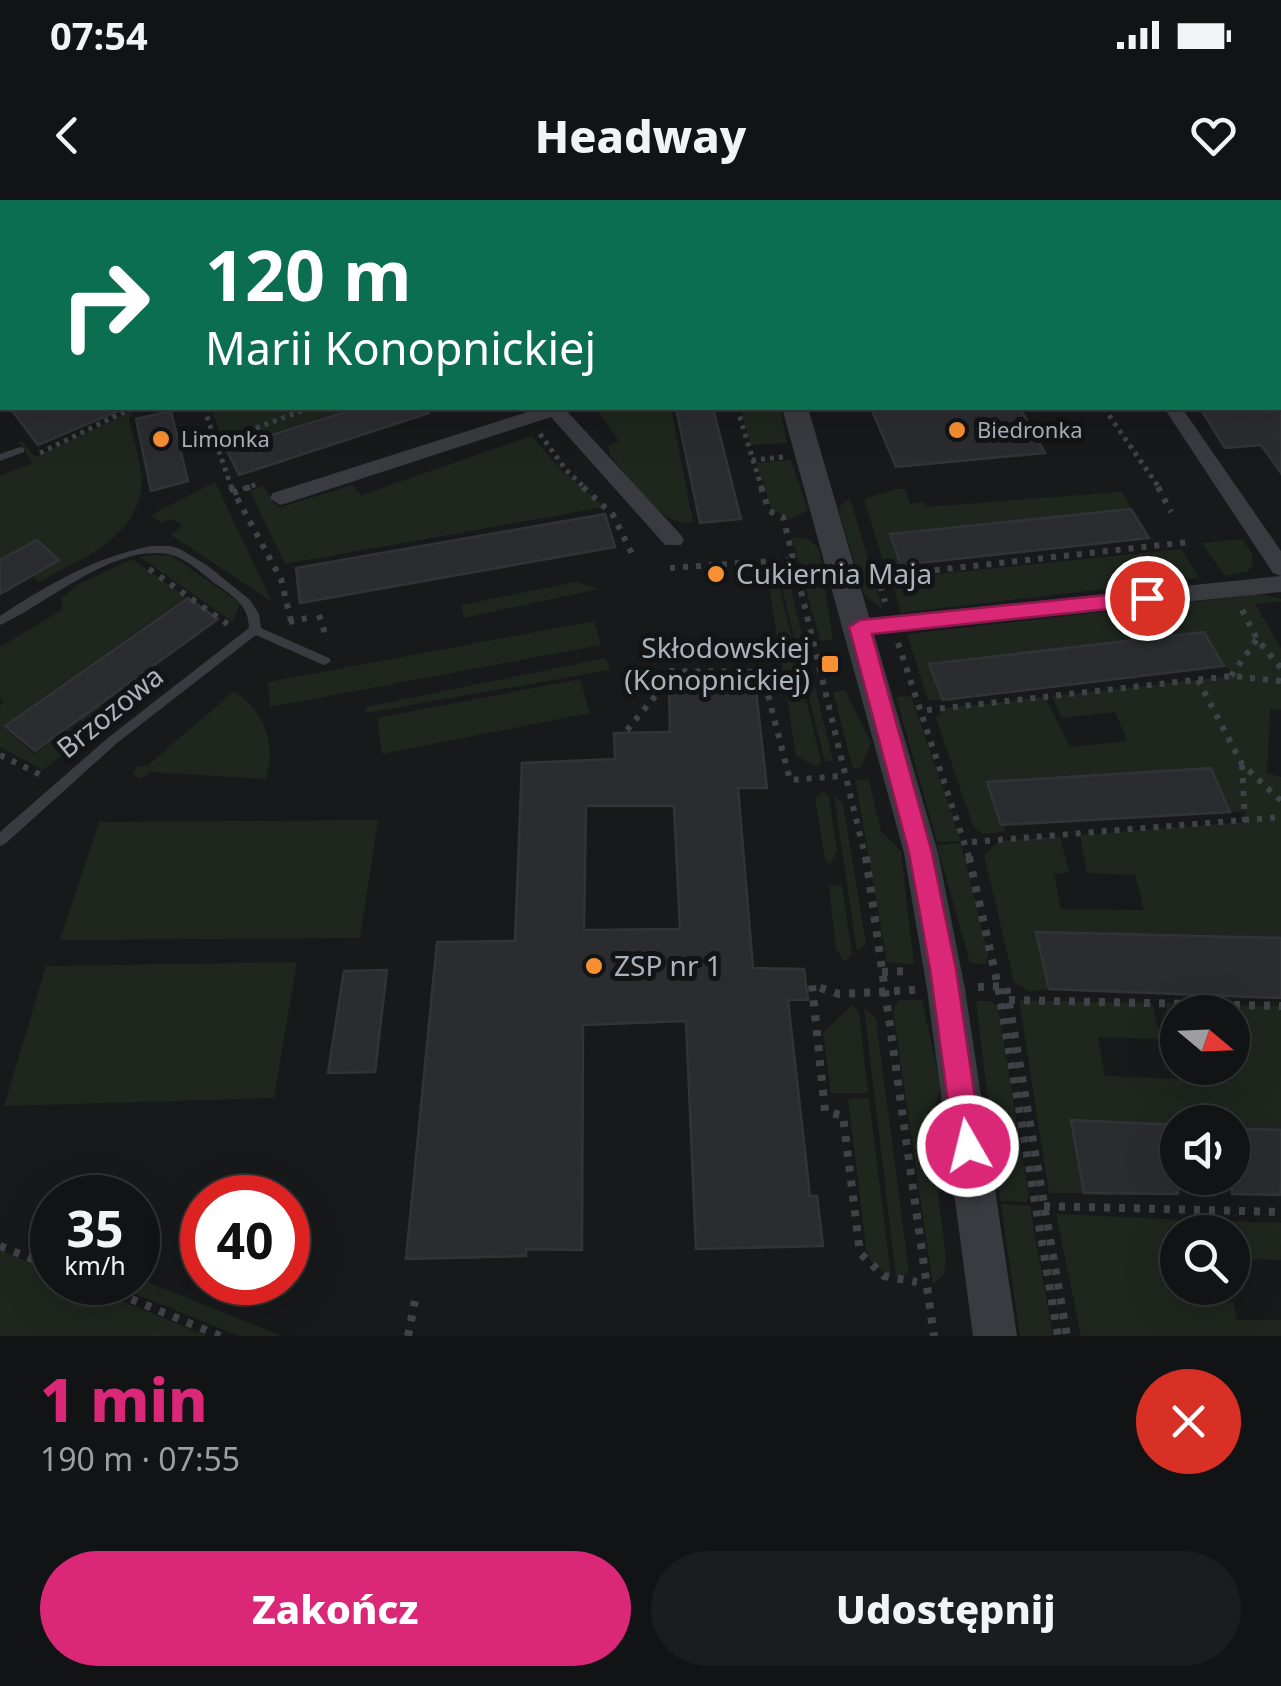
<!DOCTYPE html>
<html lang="pl">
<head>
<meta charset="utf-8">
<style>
	:root { --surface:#121314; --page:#1b1c1d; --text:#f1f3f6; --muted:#9c9ea0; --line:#313234; --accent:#db2777 }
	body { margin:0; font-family:"Noto Sans",sans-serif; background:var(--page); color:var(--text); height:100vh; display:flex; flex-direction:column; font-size:38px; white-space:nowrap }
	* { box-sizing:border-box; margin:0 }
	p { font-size:32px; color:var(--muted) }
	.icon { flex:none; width:55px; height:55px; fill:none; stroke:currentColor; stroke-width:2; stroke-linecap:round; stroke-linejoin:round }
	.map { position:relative; height:1136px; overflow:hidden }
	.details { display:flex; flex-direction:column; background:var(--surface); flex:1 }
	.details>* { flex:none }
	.hud { position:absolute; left:0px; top:0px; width:1282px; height:210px; box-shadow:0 10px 40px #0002,0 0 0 2px var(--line); background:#0b6e4f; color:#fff; overflow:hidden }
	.needle { width:65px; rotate:109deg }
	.controls { position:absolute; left:1160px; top:795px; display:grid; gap:20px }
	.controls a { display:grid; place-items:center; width:90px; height:90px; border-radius:50%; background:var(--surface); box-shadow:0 10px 40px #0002,0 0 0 2px var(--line); font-size:50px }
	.speed { position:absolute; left:30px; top:975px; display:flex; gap:20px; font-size:50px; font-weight:700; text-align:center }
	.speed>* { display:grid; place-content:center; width:130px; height:130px; border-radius:50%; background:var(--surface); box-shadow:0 10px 40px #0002,0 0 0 2px var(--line); line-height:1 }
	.speed small { font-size:25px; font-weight:400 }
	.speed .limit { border:15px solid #d22; background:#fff; color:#111 }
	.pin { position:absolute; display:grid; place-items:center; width:85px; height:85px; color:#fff; margin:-42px; border:5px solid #fff; border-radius:50%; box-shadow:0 2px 10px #0007 }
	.me { position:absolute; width:110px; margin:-55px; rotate:352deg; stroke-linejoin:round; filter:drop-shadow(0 0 8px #0008) }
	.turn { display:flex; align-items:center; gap:35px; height:210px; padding:0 40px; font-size:45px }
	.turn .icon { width:130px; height:130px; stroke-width:2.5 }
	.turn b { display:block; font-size:70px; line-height:85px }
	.round { display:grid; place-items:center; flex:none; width:105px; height:105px; border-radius:52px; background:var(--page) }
	.overview { display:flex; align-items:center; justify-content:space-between; height:170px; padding:0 40px }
	h1 { font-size:60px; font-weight:800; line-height:75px; color:var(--accent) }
	.action { display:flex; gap:20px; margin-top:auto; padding:20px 40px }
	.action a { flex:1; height:115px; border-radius:60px; background:var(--accent); color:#fff; font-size:40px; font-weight:800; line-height:115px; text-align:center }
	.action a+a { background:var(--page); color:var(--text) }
	.status { display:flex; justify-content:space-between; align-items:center; height:70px; padding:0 50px; background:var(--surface); direction:ltr }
	.status svg { height:28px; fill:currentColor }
	header { display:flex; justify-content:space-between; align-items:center; height:130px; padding:0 40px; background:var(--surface); font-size:45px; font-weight:800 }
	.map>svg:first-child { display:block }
	.green { fill:#1e261e }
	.building { fill:#2b2c2f; stroke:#323337; stroke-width:2.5; fill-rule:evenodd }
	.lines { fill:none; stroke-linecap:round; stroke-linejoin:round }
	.path-far2 { stroke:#3f4347; stroke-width:5; stroke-dasharray:4 5; stroke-linecap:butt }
	.path-far1 { stroke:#3f4347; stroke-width:6; stroke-dasharray:5 8; stroke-linecap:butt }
	.path { stroke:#3f4347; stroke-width:8; stroke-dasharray:6 9; stroke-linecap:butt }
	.service { fill:#393b40; fill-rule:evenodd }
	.minor { fill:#393b40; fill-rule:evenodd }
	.tertiary { fill:#393b40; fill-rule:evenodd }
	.route { fill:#db2777; stroke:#8e194d; stroke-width:2.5 }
	.poi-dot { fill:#f88f33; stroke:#131416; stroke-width:4 }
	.labels { text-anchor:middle; stroke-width:10; stroke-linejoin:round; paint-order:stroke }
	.far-poi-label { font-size:22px; fill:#aab2bb; stroke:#131416; text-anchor:start }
	.poi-label { font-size:28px; fill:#aab2bb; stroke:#131416; text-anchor:start }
	.street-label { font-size:28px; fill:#aab2bb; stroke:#131416 }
</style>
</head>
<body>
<div class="status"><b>07:54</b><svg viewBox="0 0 49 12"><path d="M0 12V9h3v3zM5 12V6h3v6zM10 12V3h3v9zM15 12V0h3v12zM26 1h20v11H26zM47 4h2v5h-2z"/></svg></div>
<header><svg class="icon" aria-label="back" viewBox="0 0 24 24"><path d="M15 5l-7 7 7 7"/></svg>Headway<svg class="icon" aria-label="heart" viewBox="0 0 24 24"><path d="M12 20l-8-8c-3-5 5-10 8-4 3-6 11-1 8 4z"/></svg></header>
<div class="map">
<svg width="1281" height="1136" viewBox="0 0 1281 1136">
	<rect width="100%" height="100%" fill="#18191b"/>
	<g class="green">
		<polygon points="211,208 352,208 226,248"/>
		<path d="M600,208H671L693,322C659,329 630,278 610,255L608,246L619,241L599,213L603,211Z"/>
		<polygon points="740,208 780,208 787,243 751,245"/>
		<path d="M133,210L129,219C133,240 144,269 141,290C133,341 78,360 39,382L32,376L60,360L38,339L0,359V276L33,263L19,242L22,241L35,257Z"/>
		<polygon points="532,236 562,271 605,307 285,364 250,291 263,286 278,308 352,285 361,295"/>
		<polygon points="791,260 808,310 789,320 771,308 757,263"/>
		<polygon points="215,282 272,402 171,335 183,325 172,319 161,323 151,315"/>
		<polygon points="896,289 905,289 910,304 923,302 926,307 1118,292 1123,293 1131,309 891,334 901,365 895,368 883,361 864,299"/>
		<polygon points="850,298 883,410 864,394 839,311 840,306"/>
		<polygon points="792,337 808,339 819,348 833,440 820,441"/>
		<polygon points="1242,339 1252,353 1253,365 1247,372 1225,376 1202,343"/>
		<polygon points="1181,349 1199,378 901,413 891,379"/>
		<polygon points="156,355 172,356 240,403 233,422 140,357"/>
		<polygon points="132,359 186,397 3,526 34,554 70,528 86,537 43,570 0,547 0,506 4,501 0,499 0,447 63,409 61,399 77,385"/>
		<polygon points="768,380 778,381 821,562 817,567 796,556"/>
		<polygon points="780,380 790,386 833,560 825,562"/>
		<polygon points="576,382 599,389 464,418 461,405"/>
		<polygon points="1261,394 1281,399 1281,402 1255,404 1281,448 1281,510 1270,508 1267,573 1281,577 1281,738 1037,732 1049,789 1030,792 1014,782 984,655 999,641 1060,636 1069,672 1054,674 1061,709 1144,710 1135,675 1087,673 1080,635 1245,622 1245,611 1230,612 1211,568 988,582 1006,632 983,634 973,626 936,518 946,508 1045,497 1070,547 1127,541 1115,512 1062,518 1052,496 1231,476 1234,472 1224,466 1203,432 930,464 954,501 928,500 907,434"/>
		<polygon points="594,421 601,445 270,507 268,482"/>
		<polygon points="606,458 610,470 366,513 365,507"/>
		<polygon points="580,479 590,513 382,554 377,518"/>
		<polygon points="130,485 141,492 93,530 80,520"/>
		<polygon points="845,490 871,543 861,568 853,569 833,492"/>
		<path d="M234,491C265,512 276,542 266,579L150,572L142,578L135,577L133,572L138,566H147Z"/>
		<polygon points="911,496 961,641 937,642 896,497"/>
		<polygon points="855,579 869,580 881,631 901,651 914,765 887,762"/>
		<polygon points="822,591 829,596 837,651 830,664 825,659 815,599"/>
		<polygon points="834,596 843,603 866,744 857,752"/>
		<polygon points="378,620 360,738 60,740 99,622"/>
		<polygon points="961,643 988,755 986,764 970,763 937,645"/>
		<polygon points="833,685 842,686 852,754 845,762 836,749 829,687"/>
		<polygon points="297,762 274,898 4,906 46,766"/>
		<polygon points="899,800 922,800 941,887 930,923 946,1059 944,1074 933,1085 893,810"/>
		<polygon points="1019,800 1152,803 1161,839 1098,837 1105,876 1232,881 1232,812 1178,812 1177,840 1174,840 1165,803 1281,806 1281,930 1233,928 1232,922 1177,925 1072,920 1084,993 1049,993"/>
		<polygon points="976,801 991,801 998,807 1029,998 1026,1002 1000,1001"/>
		<polygon points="852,805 859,812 868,893 831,893 823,833"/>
		<polygon points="864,807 876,819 909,1072 896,1077"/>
		<polygon points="869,898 891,1077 871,1062 866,1048 848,899"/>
		<polygon points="1001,1004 1030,1006 1053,1136 1020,1136"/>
		<polygon points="1056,1014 1187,1020 1189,1032 1178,1032 1178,1088 1202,1088 1204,1097 1233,1102 1237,1120 1281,1120 1281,1136 1081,1136"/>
		<polygon points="1199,1020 1281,1023 1281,1060 1233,1058 1232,1032 1202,1032"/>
		<polygon points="0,1050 52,1072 52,1082 78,1083 207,1136 0,1136"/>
		<polygon points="138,1078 143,1080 282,1136 239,1136 108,1083 138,1082"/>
	</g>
	<g class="building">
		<polygon points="10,208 125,208 38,245"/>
		<polygon points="358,208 428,208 429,213 239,275 226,249"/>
		<polygon points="676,208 713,208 741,319 700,323"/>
		<polygon points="871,208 1020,208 1045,253 896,267"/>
		<polygon points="1200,208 1281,208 1281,273 1261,245 1225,248"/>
		<polygon points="171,211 188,281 151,291 136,219"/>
		<polygon points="1131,309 1149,338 901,365 890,334"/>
		<polygon points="605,314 615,347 300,403 296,368"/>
		<polygon points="37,340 59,360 0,394 0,360"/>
		<polygon points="188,398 218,419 35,551 5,526"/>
		<polygon points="1204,432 1224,466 943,500 929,464"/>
		<path d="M755,481L767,588H738L753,768L804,769L808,800H788L810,996H817L823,1046L696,1049L686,821L583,825L582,1050L526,1049V1056L406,1059L437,742L515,741L522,563L615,559L614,533L670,532L669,482ZM586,606H674L680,729L584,730Z"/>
		<polygon points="1211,568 1230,612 1001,625 987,582"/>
		<polygon points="1036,732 1281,738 1281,798 1049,789"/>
		<polygon points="387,770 375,872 328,873 344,771"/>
		<polygon points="1071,920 1178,925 1178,994 1084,993"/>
		<polygon points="1232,928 1281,930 1281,995 1232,994"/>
	</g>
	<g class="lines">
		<g class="path-far2">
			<polyline points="0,0 16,2"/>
			<polyline points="437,2 441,0"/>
			<polyline points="576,2 580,0"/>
			<polyline points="866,2 885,0"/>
			<polyline points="204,208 232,289"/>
			<polyline points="737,208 762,289"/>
			<polyline points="1104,208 1160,289"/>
			<polyline points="540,234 566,270 586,289"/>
			<polyline points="214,244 309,208"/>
			<polyline points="40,253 132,208"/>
			<polyline points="752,260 783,257"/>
			<polyline points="243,289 260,283"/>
		</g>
		<g class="path-far1">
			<polyline points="231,287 281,379 291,421"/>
			<polyline points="583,287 613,315 634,358"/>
			<polyline points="761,287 769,311 783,317 866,660"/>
			<polyline points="1158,287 1171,312"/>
			<polyline points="233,293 250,287"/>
			<polyline points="873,361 885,402"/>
			<polyline points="670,368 788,360"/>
			<polyline points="149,369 229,425"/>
			<polyline points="883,376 1189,342"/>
			<polyline points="1242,410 1257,439 1281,468"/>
			<polyline points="319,415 327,440"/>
			<polyline points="289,422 312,417"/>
			<polyline points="898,443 970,660"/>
			<polyline points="1231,476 1257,439"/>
			<polyline points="1198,480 1242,564 1281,601"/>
			<polyline points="927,510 1231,476 1281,481"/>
			<polyline points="627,530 662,488 663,471 762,472 790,580 841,576"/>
			<polyline points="0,555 41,575"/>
			<polyline points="1242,565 1245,622"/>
			<polyline points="972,642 1281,617"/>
		</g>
		<g class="path">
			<polyline points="866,657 934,1136"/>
			<polyline points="969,657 998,786 1058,1136"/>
			<polyline points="882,772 908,771"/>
			<polyline points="978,787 1006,786 1067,1136"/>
			<polyline points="915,790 839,794 812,785 825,911 843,916 860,1053 884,1076 917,1082"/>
			<polyline points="1009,800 1281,806"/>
			<polyline points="1044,1006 1281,1012"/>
			<polyline points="0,1046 52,1067"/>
			<polyline points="90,1082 220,1136"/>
			<polyline points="408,1136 415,1101"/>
		</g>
		<g class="service">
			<polygon points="20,247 24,248 24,252 0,261 0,254"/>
			<path d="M151,346H170L180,349L208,366L250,400L259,414L261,428L329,458L331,461L325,465L321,464L256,435L117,543L5,644L0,646V632L109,537L249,428C249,404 231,395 213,382C200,372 185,357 168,354C113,344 47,404 0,425V416C47,385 95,357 151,346Z"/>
		</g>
		<g class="minor">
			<polygon points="973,0 990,0 991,2 975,2"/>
			<rect x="1280" y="75" width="1" height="10"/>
			<polygon points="540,208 564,208 681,335 684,340 681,345 665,345 551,217 287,303 280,305 270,298 273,293"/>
			<polygon points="1164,208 1182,208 1281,351 1281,376 1273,373"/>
			<polygon points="1281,376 1281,392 860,435 849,427 860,419"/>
		</g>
		<g class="tertiary">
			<polygon points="713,0 733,0 734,2 714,2"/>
			<polygon points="782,208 808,208 938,653 965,789 1017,1136 973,1136 927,789 904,653"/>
		</g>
	</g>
	<polygon class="route" points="1147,391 1157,398 1147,405 872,434 932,653 956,769 982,946 978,956 968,960 958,956 954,946 930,769 909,653 849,427 860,420"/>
	<g class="poi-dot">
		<circle cx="957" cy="230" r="10"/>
		<circle cx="161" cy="239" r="10"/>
		<circle cx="716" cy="374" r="10"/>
		<rect x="820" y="454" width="20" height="20" rx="5"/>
		<circle cx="594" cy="766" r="10"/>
	</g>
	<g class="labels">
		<g class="far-poi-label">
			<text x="977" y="238">Biedronka</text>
			<text x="181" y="247">Limonka</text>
		</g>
		<g class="poi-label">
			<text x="736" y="384">Cukiernia Maja</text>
			<text x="810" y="458" text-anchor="end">Skłodowskiej<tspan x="810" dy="32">(Konopnickiej)</tspan></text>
			<text x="614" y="776">ZSP nr 1</text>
		</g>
		<g class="street-label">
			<text transform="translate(110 512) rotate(-39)" y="10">Brzozowa</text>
		</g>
	</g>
</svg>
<div class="controls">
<a><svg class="needle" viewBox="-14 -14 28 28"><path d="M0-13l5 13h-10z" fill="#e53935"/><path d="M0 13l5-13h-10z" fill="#9c9ea0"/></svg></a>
<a><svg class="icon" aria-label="sound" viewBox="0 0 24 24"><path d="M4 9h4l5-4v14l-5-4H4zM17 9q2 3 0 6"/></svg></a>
<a><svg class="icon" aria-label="search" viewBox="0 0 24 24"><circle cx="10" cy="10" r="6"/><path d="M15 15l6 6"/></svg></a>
</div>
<div class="speed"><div>35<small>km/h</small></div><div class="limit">40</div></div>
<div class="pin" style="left:1147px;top:398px;background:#d93025"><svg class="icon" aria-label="arrive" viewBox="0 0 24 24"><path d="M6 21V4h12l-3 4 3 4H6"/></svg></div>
<svg class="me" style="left:968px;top:946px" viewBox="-20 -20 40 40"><circle r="17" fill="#db2777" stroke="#fff" stroke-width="3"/><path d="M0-11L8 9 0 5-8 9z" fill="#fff"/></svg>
<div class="hud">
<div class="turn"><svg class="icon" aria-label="right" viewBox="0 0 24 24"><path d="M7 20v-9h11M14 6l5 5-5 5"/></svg><div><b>120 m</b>Marii Konopnickiej</div></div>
</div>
</div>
<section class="details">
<div class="overview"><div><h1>1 min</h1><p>190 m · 07:55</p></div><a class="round" style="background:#d93025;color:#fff"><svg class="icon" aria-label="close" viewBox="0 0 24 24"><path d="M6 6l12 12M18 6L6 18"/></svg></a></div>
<div class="action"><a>Zakończ</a><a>Udostępnij</a></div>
</section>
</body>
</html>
